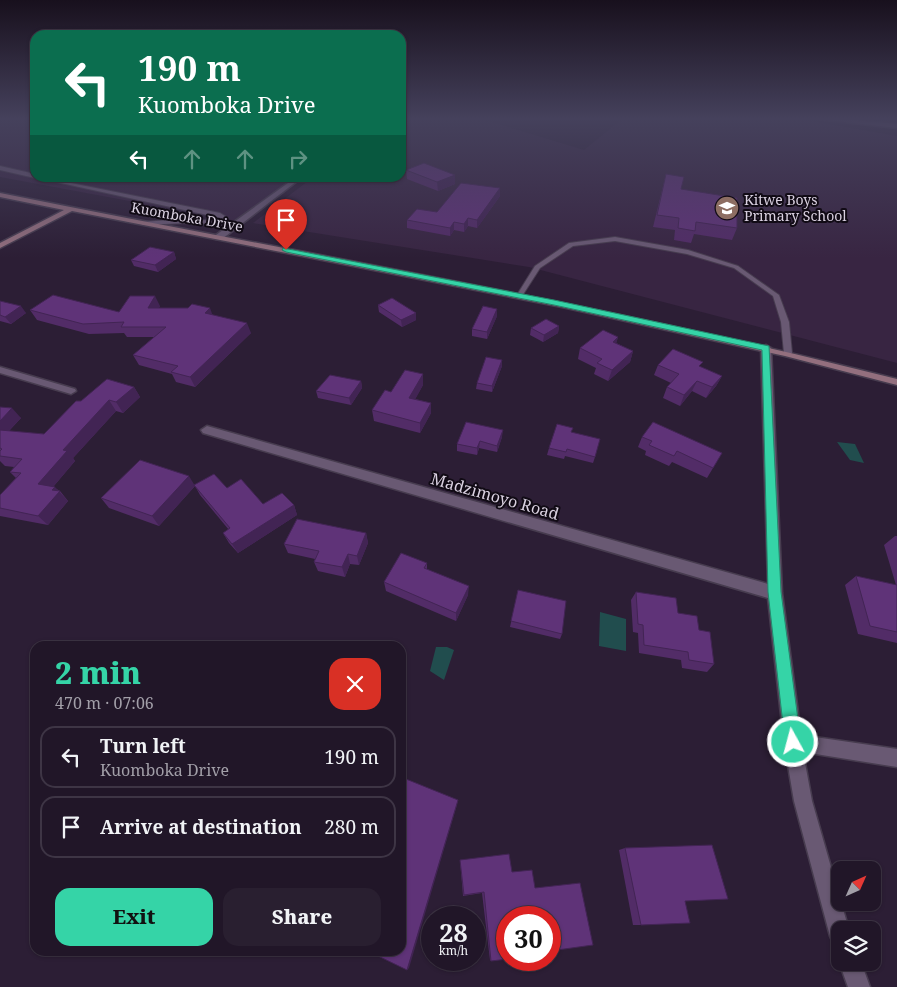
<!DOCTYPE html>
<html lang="en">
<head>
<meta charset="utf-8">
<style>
	:root { --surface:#211628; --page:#291f30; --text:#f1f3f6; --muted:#a29fa8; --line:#3e3545; --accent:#35d4a7 }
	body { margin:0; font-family:"Noto Serif",serif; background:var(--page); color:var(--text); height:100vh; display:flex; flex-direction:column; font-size:19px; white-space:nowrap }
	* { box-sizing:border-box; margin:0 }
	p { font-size:16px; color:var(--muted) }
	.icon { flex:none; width:28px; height:28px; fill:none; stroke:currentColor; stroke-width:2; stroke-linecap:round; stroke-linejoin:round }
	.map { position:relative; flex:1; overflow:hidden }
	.sheet { position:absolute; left:30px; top:641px; width:376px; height:315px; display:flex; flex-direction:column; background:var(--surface); border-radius:15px; box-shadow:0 1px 4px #0004,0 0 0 1px var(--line) }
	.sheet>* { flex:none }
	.guide { position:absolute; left:30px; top:30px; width:376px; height:152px; border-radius:15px; box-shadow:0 1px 4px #0004,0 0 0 1px var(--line); background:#0b6e4f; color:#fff; overflow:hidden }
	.needle { width:32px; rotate:45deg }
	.tools { position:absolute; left:831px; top:861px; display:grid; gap:10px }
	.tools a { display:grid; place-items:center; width:50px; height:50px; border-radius:10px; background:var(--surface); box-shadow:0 1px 4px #0004,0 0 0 1px var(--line); font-size:25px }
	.speed { position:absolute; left:421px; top:906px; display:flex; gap:10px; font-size:25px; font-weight:700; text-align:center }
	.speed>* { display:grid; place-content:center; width:65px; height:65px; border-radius:50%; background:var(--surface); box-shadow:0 1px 4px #0004,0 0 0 1px var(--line); line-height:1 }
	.speed small { font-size:12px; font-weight:400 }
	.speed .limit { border:8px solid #d22; background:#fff; color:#111 }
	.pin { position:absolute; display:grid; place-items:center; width:42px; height:42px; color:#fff; margin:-51px -21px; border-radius:50% 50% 50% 0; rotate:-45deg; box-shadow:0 0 5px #0007 }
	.pin .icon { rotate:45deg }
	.me { position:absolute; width:55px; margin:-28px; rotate:353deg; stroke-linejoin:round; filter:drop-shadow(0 0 4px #0008) }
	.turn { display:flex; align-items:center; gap:18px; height:105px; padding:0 25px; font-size:22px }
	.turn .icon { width:65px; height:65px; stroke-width:2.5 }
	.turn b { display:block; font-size:35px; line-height:42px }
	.lanes { display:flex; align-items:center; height:48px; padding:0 25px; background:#0003; justify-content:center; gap:25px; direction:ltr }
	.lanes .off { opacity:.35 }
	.round { display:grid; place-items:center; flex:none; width:52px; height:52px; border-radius:15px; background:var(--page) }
	.head { display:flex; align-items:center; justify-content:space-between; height:85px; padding:0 25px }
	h1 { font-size:30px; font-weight:800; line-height:38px; color:var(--accent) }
	.button { display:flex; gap:10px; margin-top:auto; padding:10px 25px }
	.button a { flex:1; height:58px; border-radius:15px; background:var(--accent); color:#111; font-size:20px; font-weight:800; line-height:58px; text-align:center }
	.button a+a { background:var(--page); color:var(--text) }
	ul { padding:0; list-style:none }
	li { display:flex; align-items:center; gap:15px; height:62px; margin:0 10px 8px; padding:0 15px; border:2px solid var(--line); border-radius:15px }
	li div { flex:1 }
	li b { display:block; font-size:19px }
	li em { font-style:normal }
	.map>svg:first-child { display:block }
	.built { fill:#382542 }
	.water { fill:#214d4e }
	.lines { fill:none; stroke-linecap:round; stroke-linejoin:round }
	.lane-casing { stroke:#473c4f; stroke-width:2 }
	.street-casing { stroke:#473c4f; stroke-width:3 }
	.secondary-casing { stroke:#473c4f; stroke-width:3 }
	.lane { fill:#695973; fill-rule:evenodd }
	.street { fill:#695973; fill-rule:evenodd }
	.secondary { fill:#936f7e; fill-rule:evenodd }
	.wall { fill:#522c67 }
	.shaded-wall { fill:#422454 }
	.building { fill:#5f3378; stroke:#422454 }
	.route { fill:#35d4a7; stroke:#228a6d }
	.labels { text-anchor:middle; stroke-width:4; stroke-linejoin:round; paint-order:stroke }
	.far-poi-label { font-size:14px; fill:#dad1e1; stroke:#110b15; text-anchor:start }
	.far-street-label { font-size:14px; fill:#dad1e1; stroke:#110b15 }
	.street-label { font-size:16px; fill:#dad1e1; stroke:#110b15 }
</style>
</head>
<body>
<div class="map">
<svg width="897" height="987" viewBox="0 0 897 987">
	<rect width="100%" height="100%" fill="#2c1e35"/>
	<g class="built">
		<polygon points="0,119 35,119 35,178 295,178 237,221 0,177"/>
		<polygon points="401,119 482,119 584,150 622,119 799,119 897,136 897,363 529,267 253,223 312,178 401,178"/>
	</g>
	<g class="water">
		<polygon points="837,442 855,444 864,463 850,460"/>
		<polygon points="600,612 626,619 626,651 599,646"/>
		<polygon points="436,647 447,647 454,650 444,680 430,671"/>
	</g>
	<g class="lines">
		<g class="lane-casing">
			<g id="lane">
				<polygon points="0,166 35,174 35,178 0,170"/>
				<polygon points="38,178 46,178 220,213 228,218 218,225 186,223 143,225 140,223 141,222 186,219 217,221 221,218"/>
				<polygon points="615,237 688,250 738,266 779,295 789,322 792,353 788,355 784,353 781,322 773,296 734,268 687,254 615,241 573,246 540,268 522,296 517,295 535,266 569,243"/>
			</g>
		</g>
		<g class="street-casing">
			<g id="street">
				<polygon points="818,119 842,119 897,124 897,128"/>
				<polygon points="295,178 301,178 222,239 216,239 216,235"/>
				<polygon points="766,345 771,348 782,593 801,735 897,749 897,767 803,752 812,801 849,930 840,930 840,946 833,943 830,936 794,801 784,742 768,598 203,433 201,430 207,426 768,584 761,348"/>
				<polygon points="0,367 75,389 76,391 71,394 0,373"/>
				<polygon points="840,960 840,962 861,962 870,987 848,987 839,962"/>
			</g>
		</g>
		<g class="secondary-casing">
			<path id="secondary" d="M0,193C300,253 601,304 897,379V385L785,356L562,307L72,211L0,248V243L64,210L0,197Z"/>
		</g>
		<use href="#lane" class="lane"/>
		<use href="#street" class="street"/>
		<use href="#secondary" class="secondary"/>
	</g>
	<g class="wall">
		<polygon points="406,170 455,175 455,184 438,191 407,179"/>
		<polygon points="666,174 681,189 737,228 732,240 694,234 691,243 674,240 675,230 653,227"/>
		<polygon points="500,188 500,196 477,228 468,226 464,232 454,230 450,236 407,228 407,220 437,212"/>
		<polygon points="174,252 176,259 158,272 134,266 131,260"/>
		<polygon points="0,301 26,313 11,324 0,321"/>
		<polygon points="378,305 416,313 416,320 402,327 379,312"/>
		<polygon points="160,306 159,308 213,315 251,333 195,387 176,382 172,374 139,365 133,355 154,337 127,337 124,333 89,334 37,320 30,310 119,312"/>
		<polygon points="497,316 487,339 472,336 472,329"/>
		<polygon points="559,326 558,333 543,342 530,335 531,328"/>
		<polygon points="618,337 616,343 633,351 630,362 608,381 594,374 596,368 578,359 580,348"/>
		<polygon points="502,360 502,366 492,392 476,389 477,383"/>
		<polygon points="658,365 701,367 722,376 716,386 706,398 692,391 680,406 663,398 667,387 671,383 654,375"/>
		<polygon points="423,374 423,385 415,399 431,403 431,413 420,433 374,421 372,410 391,392"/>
		<polygon points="361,381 362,388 351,405 318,398 316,391"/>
		<polygon points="134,387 140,397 123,413 116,411 73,458 75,461 53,487 60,491 68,501 48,525 0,516 0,495 16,478 10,472 14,467 5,466 0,461 0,407 21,418 9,431 44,434"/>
		<polygon points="571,432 595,457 593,463 565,456 564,459 547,455 549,448"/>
		<polygon points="502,437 497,452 479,448 477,455 457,451 457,444"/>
		<polygon points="642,437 722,453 707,478 672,462 669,466 645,455 646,451 638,447"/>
		<polygon points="194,485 227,488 263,504 294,505 297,515 238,553 229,543 223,533 229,530 200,495 195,486 159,526 109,508 101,498"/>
		<polygon points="366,533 368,543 359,565 350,564 345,577 318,571 314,562 315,559 288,553 284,544"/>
		<polygon points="895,536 897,536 897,643 858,634 845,585 856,576 896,585 884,545"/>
		<polygon points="427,563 427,569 468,595 456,621 386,591 384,582"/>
		<polygon points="518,590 562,634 560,639 510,627"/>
		<polygon points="636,592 678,613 699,630 714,664 707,672 682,668 681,660 639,653 638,633 633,632 631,600"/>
		<polygon points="625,848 728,899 685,901 641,925 633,925 619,850"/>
		<polygon points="460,860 512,872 535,888 550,918 491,961 490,960 482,893 463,896"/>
	</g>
	<g class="shaded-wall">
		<polygon points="455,175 455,184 438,191 437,182"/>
		<polygon points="500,188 500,196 477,228 477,220"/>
		<polygon points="468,218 468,226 464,232 464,224"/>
		<polygon points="454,222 454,230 450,236 450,228"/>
		<polygon points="174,252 176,259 158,272 155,265"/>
		<polygon points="155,296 160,306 153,318 148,308"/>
		<polygon points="21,306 26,313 11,324 5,317"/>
		<polygon points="210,308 214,319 205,313"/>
		<polygon points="497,309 497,316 487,339 487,332"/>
		<polygon points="416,313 416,320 402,327 401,320"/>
		<polygon points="247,323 251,333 195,387 190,377"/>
		<polygon points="559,326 558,333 543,342 544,335"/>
		<polygon points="618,337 615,348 613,342"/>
		<polygon points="633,351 630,362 608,381 612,370"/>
		<polygon points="502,360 502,366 492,392 492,386"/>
		<polygon points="423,374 423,385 410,409 409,398"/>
		<polygon points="722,376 716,386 706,398 712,387"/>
		<polygon points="361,381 362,388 351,405 349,398"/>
		<polygon points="697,381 692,391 680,406 684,395"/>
		<polygon points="134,387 140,397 123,413 116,402"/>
		<polygon points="109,400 116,411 73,458 75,461 47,494 38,484 63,450"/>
		<polygon points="431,403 431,413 420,433 420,423"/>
		<polygon points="12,408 21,418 1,439 0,438 0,421"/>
		<polygon points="503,430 502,437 497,452 497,446"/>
		<polygon points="480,441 479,448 477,455 477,448"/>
		<polygon points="189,476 195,486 159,526 152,516"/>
		<polygon points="55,487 68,501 48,525 38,516 52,490"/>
		<polygon points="294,505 297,515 238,553 232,544"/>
		<polygon points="366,533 368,543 359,565 357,556"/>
		<polygon points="348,554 350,564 345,577 342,567"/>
		<polygon points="469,586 468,595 456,621 456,613"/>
		<polygon points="458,800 457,805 409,968 407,970"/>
		<polygon points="209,951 217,951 214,955 204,957"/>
	</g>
	<g class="building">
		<polygon points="424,163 455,175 437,182 406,170"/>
		<polygon points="666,174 684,177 681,189 737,198 737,228 696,222 695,231 678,228 679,218 657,215"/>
		<polygon points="461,183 500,188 477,220 468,218 464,224 454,222 450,228 407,220 417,209 437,212"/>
		<polygon points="150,247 174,252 155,265 131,260"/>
		<polygon points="53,295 119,312 130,296 155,296 148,308 188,308 192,304 210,308 205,313 247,323 190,377 171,372 178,366 133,355 166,327 121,327 124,322 83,324 30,310"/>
		<polygon points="392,298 416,313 401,320 378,305"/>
		<polygon points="0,301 21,306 5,317 0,315"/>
		<polygon points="483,306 497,309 487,332 472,329"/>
		<polygon points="546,319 559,326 544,335 531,328"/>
		<polygon points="603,330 618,337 613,342 633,351 612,370 597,363 602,359 580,348"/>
		<polygon points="673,349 703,362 699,366 722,376 712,387 697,381 684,395 667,387 679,374 658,365"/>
		<polygon points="486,357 502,360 492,386 477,383"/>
		<polygon points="405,370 423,374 409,398 431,403 420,423 372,410 385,390 391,392"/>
		<polygon points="330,375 361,381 349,398 316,391"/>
		<polygon points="107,379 134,387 116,402 109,400 63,450 67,451 38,484 55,487 52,490 60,491 38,516 0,508 0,495 21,473 10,472 22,459 0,456 0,451 2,449 0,448 0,430 44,434 76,401 81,401"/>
		<polygon points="0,407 12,408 0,421"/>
		<polygon points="466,422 503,430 497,446 480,441 477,448 457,444"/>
		<polygon points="653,422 722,453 713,468 677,451 674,456 649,445 652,441 642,437"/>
		<polygon points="557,424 573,428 571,432 600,439 595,457 567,449 566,452 549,448"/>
		<polygon points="140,460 189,476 152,516 101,498"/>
		<polygon points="214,474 227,488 241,479 263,504 282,493 294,505 232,544 223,533 230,528 194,485"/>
		<polygon points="297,519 366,533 357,556 348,554 342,567 314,562 319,551 284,544"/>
		<polygon points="401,553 427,563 424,568 469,586 456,613 384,582"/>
		<polygon points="856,576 897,585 897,632 870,626"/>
		<polygon points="518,590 566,601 562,634 511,621"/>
		<polygon points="636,592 676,598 678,613 697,616 699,630 710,632 714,664 689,660 688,652 644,645 643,625 638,624"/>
		<polygon points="401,777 458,800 407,970 376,955 377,951 401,951"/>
		<polygon points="712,845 728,899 685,901 690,923 641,925 625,848"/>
		<polygon points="509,854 512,872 532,870 535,888 580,883 593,945 550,951 550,918 508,918 508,959 491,961 484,892 464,895 460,860"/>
		<polygon points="201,951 209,951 204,957"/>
	</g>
	<linearGradient id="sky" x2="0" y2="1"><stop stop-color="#18101d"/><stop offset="0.46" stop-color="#45415c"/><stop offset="1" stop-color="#45415c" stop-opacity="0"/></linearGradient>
	<rect width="897" height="258" fill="url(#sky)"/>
	<polygon class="route" points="283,248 554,300 769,346 781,592 801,742 799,748 793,750 788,748 785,742 768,592 762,350 554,305 286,252 282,250"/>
	<defs>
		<g id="school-disc" transform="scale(1.25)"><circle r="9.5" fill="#8d6e63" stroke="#110b15"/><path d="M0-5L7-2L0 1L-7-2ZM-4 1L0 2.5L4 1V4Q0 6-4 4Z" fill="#fff"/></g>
	</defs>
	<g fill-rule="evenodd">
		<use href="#school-disc" x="727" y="208"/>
	</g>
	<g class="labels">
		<g class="far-poi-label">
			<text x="744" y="205">Kitwe Boys<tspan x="744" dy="16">Primary School</tspan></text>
		</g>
		<g class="far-street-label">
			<text transform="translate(187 217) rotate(10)" y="5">Kuomboka Drive</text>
		</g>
		<g class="street-label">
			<text transform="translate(495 496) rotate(16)" y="6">Madzimoyo Road</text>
		</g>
	</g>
</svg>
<div class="tools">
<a><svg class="needle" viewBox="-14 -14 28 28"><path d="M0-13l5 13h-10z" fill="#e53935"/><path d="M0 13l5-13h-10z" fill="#a29fa8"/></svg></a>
<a><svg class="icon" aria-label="layers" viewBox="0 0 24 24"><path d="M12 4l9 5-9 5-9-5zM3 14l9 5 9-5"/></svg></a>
</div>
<div class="speed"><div>28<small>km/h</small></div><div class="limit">30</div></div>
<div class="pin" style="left:286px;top:250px;background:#d93025"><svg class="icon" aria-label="arrive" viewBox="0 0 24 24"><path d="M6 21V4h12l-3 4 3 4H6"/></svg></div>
<svg class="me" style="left:793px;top:742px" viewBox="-20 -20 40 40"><circle r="17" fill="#35d4a7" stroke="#fff" stroke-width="3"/><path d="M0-11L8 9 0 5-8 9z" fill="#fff"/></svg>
<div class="guide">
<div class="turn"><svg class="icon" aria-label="left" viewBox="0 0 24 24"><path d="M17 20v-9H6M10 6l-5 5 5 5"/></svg><div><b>190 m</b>Kuomboka Drive</div></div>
<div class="lanes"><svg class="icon" aria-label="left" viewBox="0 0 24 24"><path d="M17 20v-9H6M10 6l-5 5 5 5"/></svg><svg class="icon off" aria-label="ahead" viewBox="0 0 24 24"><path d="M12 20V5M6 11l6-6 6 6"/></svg><svg class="icon off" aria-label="ahead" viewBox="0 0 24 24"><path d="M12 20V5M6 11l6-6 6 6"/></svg><svg class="icon off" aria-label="right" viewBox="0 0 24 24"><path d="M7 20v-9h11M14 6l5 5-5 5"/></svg></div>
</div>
<section class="sheet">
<div class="head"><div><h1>2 min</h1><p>470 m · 07:06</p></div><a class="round" style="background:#d93025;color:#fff"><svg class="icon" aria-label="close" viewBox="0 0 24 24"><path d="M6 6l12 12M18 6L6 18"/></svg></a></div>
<ul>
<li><svg class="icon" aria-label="left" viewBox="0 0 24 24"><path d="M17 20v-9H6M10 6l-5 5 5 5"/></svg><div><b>Turn left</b><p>Kuomboka Drive</p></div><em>190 m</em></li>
<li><svg class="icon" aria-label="arrive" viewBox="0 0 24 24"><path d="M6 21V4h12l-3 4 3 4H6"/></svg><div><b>Arrive at destination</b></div><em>280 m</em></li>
</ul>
<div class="button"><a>Exit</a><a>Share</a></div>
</section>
</div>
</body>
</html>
